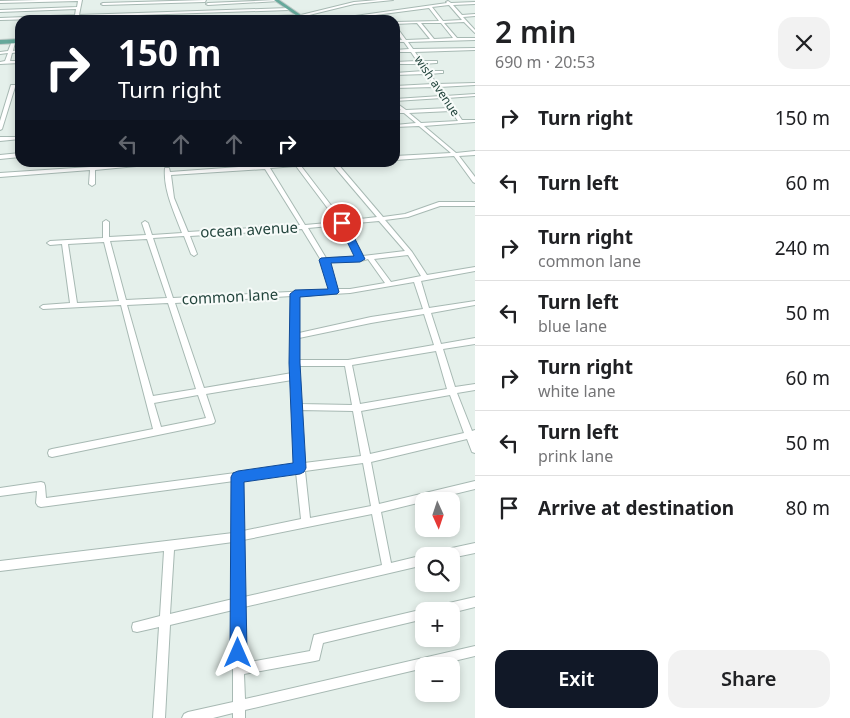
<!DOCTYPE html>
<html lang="en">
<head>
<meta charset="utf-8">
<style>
	:root { --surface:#fff; --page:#f2f2f2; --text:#202124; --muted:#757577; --line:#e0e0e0; --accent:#111827 }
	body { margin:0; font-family:"Noto Sans",sans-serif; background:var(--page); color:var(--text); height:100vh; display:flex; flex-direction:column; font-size:19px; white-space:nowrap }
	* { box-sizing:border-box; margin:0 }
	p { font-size:16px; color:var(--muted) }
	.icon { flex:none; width:28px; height:28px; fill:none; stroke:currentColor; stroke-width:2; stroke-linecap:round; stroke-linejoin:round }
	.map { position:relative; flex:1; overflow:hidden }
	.drawer { display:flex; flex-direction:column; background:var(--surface); width:375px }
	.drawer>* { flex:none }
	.guide { position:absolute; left:15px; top:15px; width:385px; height:152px; border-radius:15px; box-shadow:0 2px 8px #0003; background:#111827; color:#fff; overflow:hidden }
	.needle { width:32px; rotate:177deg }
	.fabs { position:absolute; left:415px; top:492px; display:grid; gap:10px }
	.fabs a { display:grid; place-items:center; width:45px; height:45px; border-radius:10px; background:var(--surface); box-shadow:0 2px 8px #0003; font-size:25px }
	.pin { position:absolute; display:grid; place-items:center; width:42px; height:42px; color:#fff; margin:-21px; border:2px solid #fff; border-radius:50%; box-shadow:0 1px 5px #0007 }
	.me { position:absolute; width:55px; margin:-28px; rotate:0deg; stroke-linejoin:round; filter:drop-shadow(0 0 4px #0008) }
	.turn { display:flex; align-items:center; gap:18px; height:105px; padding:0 20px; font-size:22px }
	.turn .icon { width:65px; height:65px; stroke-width:2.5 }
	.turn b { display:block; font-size:35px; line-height:42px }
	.lanes { display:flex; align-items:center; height:48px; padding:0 20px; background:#0003; justify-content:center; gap:25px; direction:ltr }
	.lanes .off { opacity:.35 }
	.round { display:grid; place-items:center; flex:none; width:52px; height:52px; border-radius:15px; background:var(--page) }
	.overview { display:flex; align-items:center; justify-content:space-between; height:85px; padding:0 20px }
	h1 { font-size:30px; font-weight:600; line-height:38px }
	.primary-button { display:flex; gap:10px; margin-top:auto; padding:10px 20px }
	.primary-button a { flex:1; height:58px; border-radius:15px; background:var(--accent); color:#fff; font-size:20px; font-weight:600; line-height:58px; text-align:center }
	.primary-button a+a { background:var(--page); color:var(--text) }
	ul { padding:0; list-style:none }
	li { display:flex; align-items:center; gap:15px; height:65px; padding:0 20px; border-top:1px solid var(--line) }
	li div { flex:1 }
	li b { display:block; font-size:19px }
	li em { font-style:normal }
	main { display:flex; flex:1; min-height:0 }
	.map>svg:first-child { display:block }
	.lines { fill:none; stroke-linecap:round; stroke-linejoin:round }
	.minor-casing { stroke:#a7b9b3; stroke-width:2 }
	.major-casing { stroke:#c1cbc8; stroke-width:2 }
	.minor { fill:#fff; fill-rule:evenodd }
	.major { fill:#66a99b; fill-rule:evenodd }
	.route { fill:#1a73e8; stroke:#114b97 }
	.labels { text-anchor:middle; stroke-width:4; stroke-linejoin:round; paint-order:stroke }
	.far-street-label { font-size:12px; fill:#22443c; stroke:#f7fbf9 }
	.street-label { font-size:15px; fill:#22443c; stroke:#f7fbf9 }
</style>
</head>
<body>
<main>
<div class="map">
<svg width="475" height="718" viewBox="0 0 475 718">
	<rect width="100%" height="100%" fill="#e5f0eb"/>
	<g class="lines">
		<g class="minor-casing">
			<g id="minor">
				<polygon points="39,0 82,0 79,15 289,8 291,9 289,10 78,17 78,20 74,20 75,18 0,20 0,18 75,15 76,9 0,12 0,10 77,7 78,1 0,3 0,1"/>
				<polygon points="206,0 205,2 103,5 101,4 103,3"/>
				<polygon points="276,0 279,1 208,5 206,4 208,3"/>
				<polygon points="378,0 393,0 354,4 301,17 210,20 212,19 301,15 354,2"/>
				<path d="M448,1L451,3L475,2V4L453,5L462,15L475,14V16L463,17L475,30V33L464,22L444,23L457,38H475V40L408,42L413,49L475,48V50L415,52L421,61H437V63H436L423,64L428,71H443V73H441L430,74L437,84L475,83V85L439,87L445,96L475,94V96L447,98L462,120H475V122L424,126L456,153L475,151V155L459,156L475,177V183L473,182L454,156L395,160V156L451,153L419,126L395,127V125L416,123L404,113H395V111L401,110L395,105V102L406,110L449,108L442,98L395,101V99L441,96L435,87L395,88V86L433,84L426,74L395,75V73L424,71L419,64H395V62L417,61L411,52H395V50L409,49L404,42H395V40H402L395,29V25L406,40L430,39L417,23L395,24V22L439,21L429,8L337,20H327L447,3L446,2ZM449,5L462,20L443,21L432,7ZM421,23H441L453,38L434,39ZM451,111L458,121L421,123L409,113Z"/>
				<polygon points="12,41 15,42 13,51 20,50 20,52 12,53 10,61 20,61 20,63 0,64 0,62 5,61 8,53 0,54 0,52 8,51"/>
				<polygon points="11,85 20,85 20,87 15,87 2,129 0,130 0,121"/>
				<polygon points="0,137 20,137 20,139 0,141"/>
				<polygon points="20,153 20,157 0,159 0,155"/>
				<polygon points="90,162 96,162 95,166 148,162 178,162 95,170 95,184 92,186 89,184 90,170 0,177 0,173 90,167"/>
				<path d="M293,162H338L337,163L383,217L405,214L439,202H475V206H440L408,217L385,220L412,252L427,275L475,267V271L421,281L429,308L475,301V305L431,313L441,344L475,338V344L443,349L455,387L475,384V390L457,393L472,431L475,430V453L472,452L467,439L371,462L379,504L475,481V489L381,512L391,563L424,555L427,556H424V565L244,607V663L310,651L314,635L318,634L424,609L428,611H424V619L323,643L319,660L315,661L244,674L245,699L475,646V656L433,666H424V668L245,710V718H233V713L213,718H182L184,714L188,712L233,702V610L170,625L165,718H153L159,627L137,632L133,631L132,627L133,623L160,616L164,551L0,571V561L233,533L234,481L41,507L38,506L36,503L37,491L0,496V488L41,482L44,483L45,486L46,498L295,465L292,407V380L206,394L215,421L214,423L211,424L52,457L49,456L48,453L49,450L52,449L153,429L121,305L43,309L40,307L43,305L70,303L62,244L50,245L47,243L50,241L103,238V222L106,220L109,222V237L146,235L142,223L145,221L148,223L152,235L182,233C174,212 163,189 165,168H169L170,172L293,163ZM332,164L377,217L343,221L301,166ZM296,166L338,222L305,225L270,168ZM265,169L300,225L188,232L174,198L171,175ZM379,221L405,251L363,256L346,224ZM340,225L357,257L326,258L308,228ZM302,229L324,265L330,290L173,298L153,238L184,236L191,254L194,256L197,254L190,236ZM147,239L167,298L126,300L110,241ZM104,242L119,301L77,303L68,244ZM408,255L421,276L391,282L374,259ZM368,259L385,283L350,289H337L328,262L361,261ZM414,282L423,309L371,317L299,333L298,296L350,293ZM292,296V373L204,388L175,303ZM168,303L196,389L153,396L127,305ZM424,314L434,345L348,360H299V338L371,323ZM436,351L447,389L360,404L352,365ZM299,366H345L352,405L300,404ZM198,395L206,418L161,427L154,403ZM450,395L464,433L370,454L361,411ZM300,410L353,411L361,456L304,463ZM363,463L371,506L310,518L305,471ZM296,472L301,519L243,531L242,480ZM372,514L382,565L244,597L243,540ZM233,542V599L170,614L174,550Z"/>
				<polygon points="475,543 475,553 451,558 451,556 433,556 435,553 438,551"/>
				<polygon points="475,597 475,607 451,613 451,611 431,611 432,607 436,606"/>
			</g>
		</g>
		<g class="major-casing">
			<g id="major">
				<polygon points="274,0 279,0 308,20 303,20"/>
				<polygon points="20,39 20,43 0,44 0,40"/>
			</g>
		</g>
		<use href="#minor" class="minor"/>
		<use href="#major" class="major"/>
	</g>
	<polygon class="route" points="342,220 347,223 365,259 360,262 331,263 339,292 337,294 300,297 300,363 306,468 304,472 300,474 244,482 247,653 244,658 238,661 233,658 230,653 231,477 233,473 238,471 293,463 289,363 290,294 295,290 328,289 319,260 321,258 354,256 338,223"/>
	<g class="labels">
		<g class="far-street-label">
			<text transform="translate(437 86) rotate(56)" y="4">wish avenue</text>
		</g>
		<g class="street-label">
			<text transform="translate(249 230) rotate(-3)" y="5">ocean avenue</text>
			<text transform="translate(230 297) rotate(-3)" y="5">common lane</text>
		</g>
	</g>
</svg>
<div class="fabs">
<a><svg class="needle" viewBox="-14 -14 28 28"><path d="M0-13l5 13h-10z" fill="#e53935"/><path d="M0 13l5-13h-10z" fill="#757577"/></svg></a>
<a><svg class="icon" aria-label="search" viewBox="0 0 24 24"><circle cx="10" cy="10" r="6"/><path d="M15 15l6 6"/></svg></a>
<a>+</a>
<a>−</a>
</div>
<div class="pin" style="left:342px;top:223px;background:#d93025"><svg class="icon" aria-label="arrive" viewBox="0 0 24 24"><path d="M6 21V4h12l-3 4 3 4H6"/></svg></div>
<svg class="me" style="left:238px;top:653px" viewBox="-20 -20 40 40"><path d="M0-17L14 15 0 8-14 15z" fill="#1a73e8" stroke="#fff" stroke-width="4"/></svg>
<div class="guide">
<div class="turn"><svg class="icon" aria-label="right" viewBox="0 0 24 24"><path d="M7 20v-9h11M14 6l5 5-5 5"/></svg><div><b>150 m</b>Turn right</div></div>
<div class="lanes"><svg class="icon off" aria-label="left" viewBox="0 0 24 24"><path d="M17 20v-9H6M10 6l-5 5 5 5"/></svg><svg class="icon off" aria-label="ahead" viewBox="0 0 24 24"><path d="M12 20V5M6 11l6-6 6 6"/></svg><svg class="icon off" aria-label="ahead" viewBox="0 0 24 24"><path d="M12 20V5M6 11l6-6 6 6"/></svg><svg class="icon" aria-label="right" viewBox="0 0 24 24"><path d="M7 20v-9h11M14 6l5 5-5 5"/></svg></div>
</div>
</div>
<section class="drawer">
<div class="overview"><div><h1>2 min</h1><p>690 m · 20:53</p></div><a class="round"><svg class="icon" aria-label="close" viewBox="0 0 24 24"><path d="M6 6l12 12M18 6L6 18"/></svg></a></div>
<ul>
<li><svg class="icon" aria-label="right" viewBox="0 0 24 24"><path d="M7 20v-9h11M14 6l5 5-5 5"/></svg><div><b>Turn right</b></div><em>150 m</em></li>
<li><svg class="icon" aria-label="left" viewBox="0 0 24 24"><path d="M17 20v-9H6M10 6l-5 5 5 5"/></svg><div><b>Turn left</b></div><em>60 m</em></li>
<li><svg class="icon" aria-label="right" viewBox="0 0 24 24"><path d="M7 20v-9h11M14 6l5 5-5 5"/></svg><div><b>Turn right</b><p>common lane</p></div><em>240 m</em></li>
<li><svg class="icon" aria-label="left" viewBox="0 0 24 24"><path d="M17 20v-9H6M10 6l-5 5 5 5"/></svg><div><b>Turn left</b><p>blue lane</p></div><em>50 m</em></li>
<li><svg class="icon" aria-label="right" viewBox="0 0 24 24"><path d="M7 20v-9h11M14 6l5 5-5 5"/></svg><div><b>Turn right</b><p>white lane</p></div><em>60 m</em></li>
<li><svg class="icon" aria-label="left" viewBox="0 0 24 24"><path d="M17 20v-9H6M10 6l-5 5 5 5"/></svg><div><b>Turn left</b><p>prink lane</p></div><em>50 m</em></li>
<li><svg class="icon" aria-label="arrive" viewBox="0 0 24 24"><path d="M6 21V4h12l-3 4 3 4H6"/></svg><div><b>Arrive at destination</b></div><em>80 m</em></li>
</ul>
<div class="primary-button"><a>Exit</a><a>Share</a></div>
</section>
</main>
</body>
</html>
